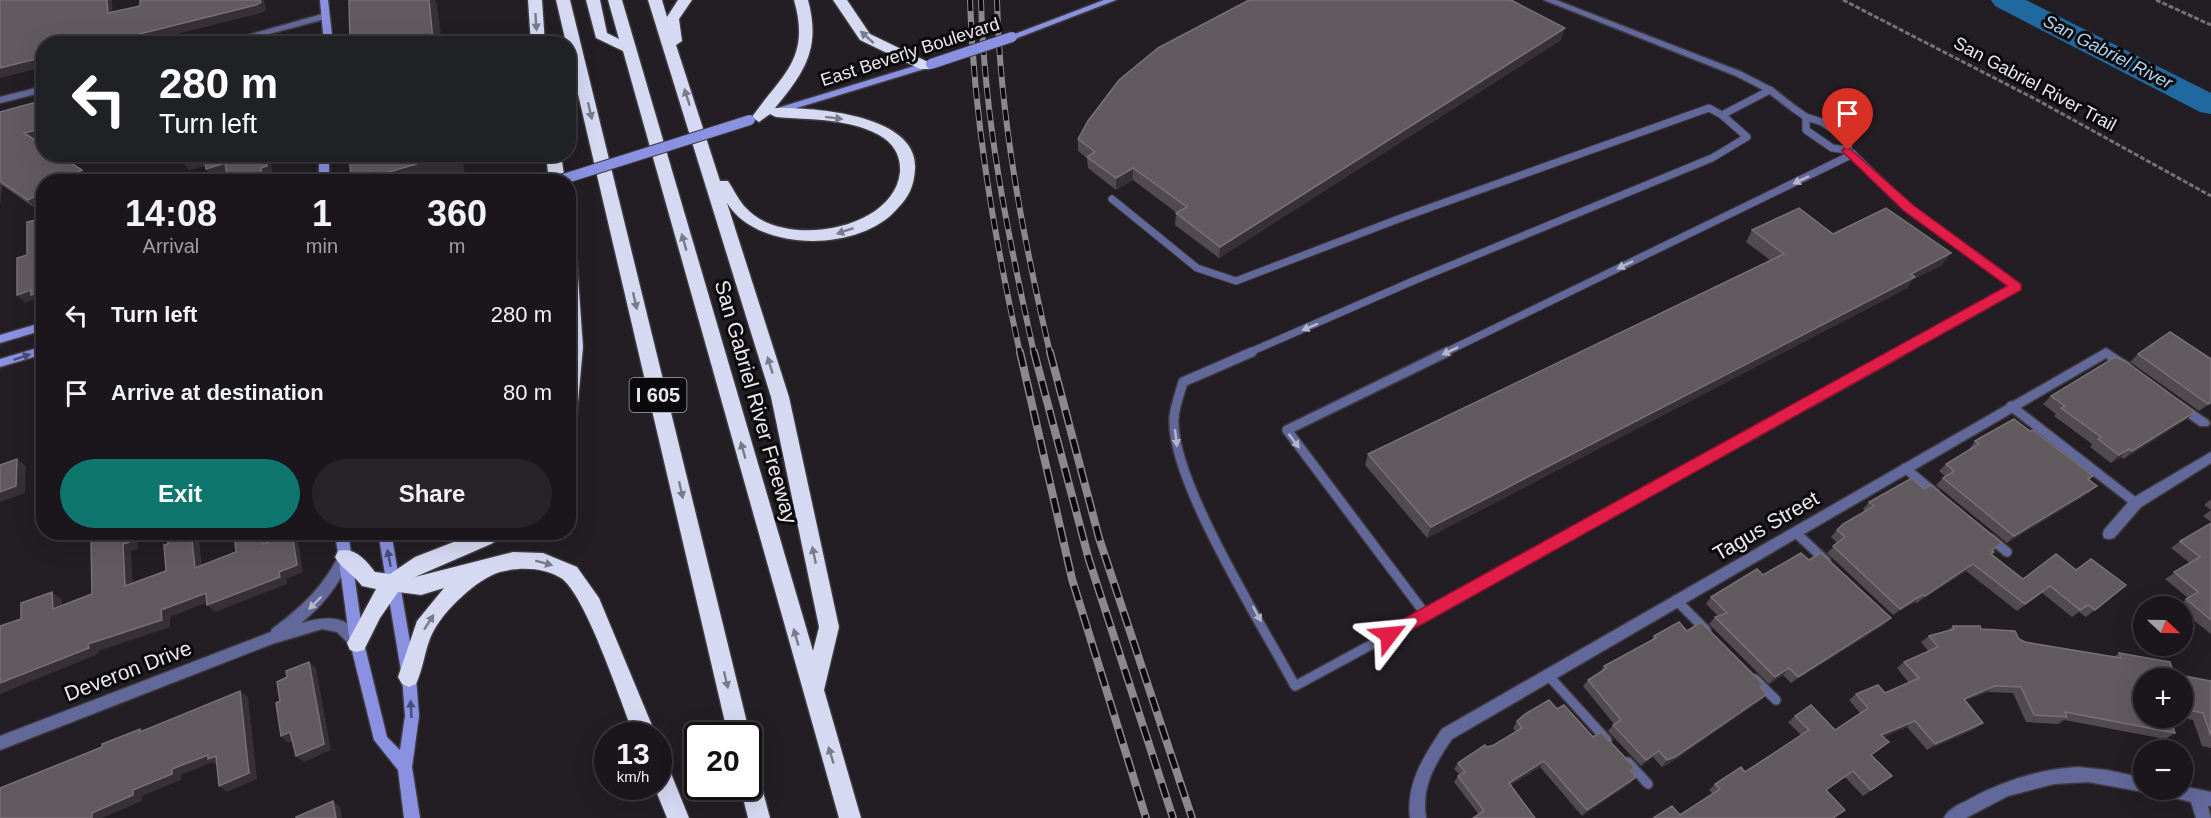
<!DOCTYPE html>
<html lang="en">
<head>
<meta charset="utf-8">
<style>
	:root { --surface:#1a161b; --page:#272328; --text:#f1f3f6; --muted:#9f9fa3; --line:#38353a; --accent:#0f766e }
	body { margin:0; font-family:Helvetica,sans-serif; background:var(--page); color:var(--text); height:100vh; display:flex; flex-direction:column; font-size:22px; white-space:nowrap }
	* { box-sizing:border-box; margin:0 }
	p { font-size:20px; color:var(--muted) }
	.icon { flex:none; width:33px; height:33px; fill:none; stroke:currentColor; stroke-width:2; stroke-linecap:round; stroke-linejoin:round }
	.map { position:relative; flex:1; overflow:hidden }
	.drawer { position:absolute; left:36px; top:174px; width:540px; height:366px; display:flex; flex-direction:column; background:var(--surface); border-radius:24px; box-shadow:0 6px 24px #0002,0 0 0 2px var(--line) }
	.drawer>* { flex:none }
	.banner { position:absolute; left:36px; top:36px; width:540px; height:126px; border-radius:24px; box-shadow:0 6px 24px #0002,0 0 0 2px var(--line); background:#202124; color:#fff; overflow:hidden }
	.needle { width:39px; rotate:112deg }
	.tools { position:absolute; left:2133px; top:596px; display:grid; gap:12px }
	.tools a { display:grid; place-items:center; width:60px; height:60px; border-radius:50%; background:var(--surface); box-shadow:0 6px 24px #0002,0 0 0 2px var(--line); font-size:30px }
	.speed { position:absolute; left:594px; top:722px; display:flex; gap:12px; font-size:30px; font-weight:700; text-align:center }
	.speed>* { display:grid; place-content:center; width:78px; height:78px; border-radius:50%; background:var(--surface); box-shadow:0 6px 24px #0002,0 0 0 2px var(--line); line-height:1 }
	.speed small { font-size:15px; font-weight:400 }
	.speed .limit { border:3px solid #111; border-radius:9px; background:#fff; color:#111 }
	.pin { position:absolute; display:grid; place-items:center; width:51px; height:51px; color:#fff; margin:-62px -26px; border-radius:50% 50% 50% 0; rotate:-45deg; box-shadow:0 0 6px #0007 }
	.pin .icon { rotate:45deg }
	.me { position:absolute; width:66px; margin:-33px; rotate:61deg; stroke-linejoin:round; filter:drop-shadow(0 0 4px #0008) }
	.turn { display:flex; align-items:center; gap:21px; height:126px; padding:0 24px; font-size:27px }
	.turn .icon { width:78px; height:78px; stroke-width:2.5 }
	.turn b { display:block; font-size:42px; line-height:51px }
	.eta { display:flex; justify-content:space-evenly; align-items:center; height:102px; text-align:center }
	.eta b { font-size:36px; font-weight:700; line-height:42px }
	.button { display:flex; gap:12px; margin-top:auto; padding:12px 24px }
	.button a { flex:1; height:69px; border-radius:36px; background:var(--accent); color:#fff; font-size:24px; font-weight:700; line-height:69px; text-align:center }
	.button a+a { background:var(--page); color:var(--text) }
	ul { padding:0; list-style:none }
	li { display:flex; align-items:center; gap:18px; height:78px; padding:0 24px }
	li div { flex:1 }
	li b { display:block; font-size:22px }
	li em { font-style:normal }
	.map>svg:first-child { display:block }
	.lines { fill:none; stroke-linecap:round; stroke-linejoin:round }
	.river { fill:#1f699f; fill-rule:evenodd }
	.lane-far1-casing { stroke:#3e3a40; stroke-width:9 }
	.lane-casing { stroke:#3e3a40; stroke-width:12 }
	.street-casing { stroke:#3e3a40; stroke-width:3 }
	.secondary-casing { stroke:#3e3a40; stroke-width:3 }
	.highway-casing { stroke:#3e3a40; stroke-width:3 }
	.path { stroke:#757277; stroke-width:3; stroke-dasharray:5 2; stroke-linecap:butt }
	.lane-far1 { stroke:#626899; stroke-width:7 }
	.lane { stroke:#626899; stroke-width:9 }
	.street { fill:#626899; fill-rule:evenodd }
	.secondary { fill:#8991e0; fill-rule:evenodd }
	.highway { fill:#d5d9f2; fill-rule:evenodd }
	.rail-far1-casing { stroke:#8c898e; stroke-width:6 }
	.rail-casing { stroke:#8c898e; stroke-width:8 }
	.rail-far1 { stroke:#0a090b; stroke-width:4; stroke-dasharray:11; stroke-linecap:butt }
	.rail { stroke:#0a090b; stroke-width:5; stroke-dasharray:15; stroke-linecap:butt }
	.secondary-bridge-casing { stroke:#3e3a40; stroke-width:12; stroke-linecap:butt }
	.secondary-bridge { stroke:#8991e0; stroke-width:10 }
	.wall { fill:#514a4e }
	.shaded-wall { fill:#373136 }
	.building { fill:#615b5f; stroke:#777175; stroke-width:1.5 }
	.oneway { fill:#7a7b8a }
	.oneway2 { fill:#b5b5cb }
	.oneway3 { fill:#4a4d76 }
	.route { fill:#e11d48; stroke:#92132f; stroke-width:1.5 }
	.labels { text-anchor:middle; stroke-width:6; stroke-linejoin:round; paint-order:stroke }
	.far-street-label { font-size:18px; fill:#ece9ed; stroke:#0a090b }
	.far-water-label { font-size:18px; font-style:italic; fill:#b0d3f1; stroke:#0a090b }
	.shield { fill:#0a090b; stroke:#a8a6a9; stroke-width:1.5 }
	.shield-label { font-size:20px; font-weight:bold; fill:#ece9ed }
	.street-label { font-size:21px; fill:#ece9ed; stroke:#0a090b }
</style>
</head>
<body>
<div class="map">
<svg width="2211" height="818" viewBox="0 0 2211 818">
	<rect width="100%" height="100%" fill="#221e24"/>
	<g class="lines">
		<polygon class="river" points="1991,0 2026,0 2211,93 2211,114 2200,112 1995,6"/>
		<g class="lane-far1-casing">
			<g id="lane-far1">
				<polyline points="1796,110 1806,117"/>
				<polygon points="1806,117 1822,122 1849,140 1848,150 1832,148 1806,130"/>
				<polyline points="1848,150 1853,154"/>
				<polyline points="1853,154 1908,208 2017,287 1897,353"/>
				<polyline points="1112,199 1197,268 1236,281 1401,218 1709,108 1722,115"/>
				<polyline points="1248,353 1413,281 1712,158 1747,137 1722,115 1770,90"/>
				<polyline points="1444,353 1853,154"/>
			</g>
		</g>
		<g class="lane-casing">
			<g id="lane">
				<path d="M1252,352L1183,382C1180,393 1175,406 1174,417C1169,478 1264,628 1295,686L1426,615"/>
				<polyline points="1447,352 1287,430 1426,615 1900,352"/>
				<polyline points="2011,406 2136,503"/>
				<polyline points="1905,468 1935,493"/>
				<polyline points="1795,532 1826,561"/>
				<polyline points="1991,539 2007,552"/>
				<polyline points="1676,600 1706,630"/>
				<polyline points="1547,674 1607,740"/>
				<polyline points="1755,679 1776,700"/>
				<polyline points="1628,762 1648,784"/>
			</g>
		</g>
		<g class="street-casing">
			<g id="street">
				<polygon points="1544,0 1556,0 1742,72 1773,88 1801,110 1799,112 1793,112 1767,92 1736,76"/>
				<polygon points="326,13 329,14 329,18 232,44 216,44"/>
				<polygon points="44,86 44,92 0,103 0,97"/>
				<path d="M2106,348L2129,363L2131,366L2129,369H2121L2106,358L1452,739C1435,764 1421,786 1426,818H1410C1406,784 1423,757 1442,729Z"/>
				<polygon points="2178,400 2208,420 2210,423 2208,426 2200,426 2174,408 2172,405 2174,402"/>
				<polygon points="2211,452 2211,463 2141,507 2114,538 2109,539 2104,538 2103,534 2104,530 2131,499"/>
				<path d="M345,551L350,553L352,557C339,584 324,605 301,623C327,616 350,614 364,643L362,647L357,649L352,647L337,632L322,629L272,644L0,750V736L271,632L272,629C302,607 324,586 340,553Z"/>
				<path d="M2078,767L2107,770L2144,778V789H2150L2144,792L2088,782L2054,784L2008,796L1966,818H1944C1948,809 1958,805 1966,801C2000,782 2039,769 2078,767Z"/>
				<polygon points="2182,786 2211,792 2211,806 2208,806 2211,818 2196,818 2191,802 2159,794 2156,789 2182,789"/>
			</g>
		</g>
		<g class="secondary-casing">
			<g id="secondary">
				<polygon points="320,0 328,0 333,44 324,44"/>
				<polygon points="1104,0 1116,0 1015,39 1012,40 1007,37"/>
				<polygon points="931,61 934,62 934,66 777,114 774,115 769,112 771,110"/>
				<rect x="319" y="154" width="10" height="28"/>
				<polygon points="44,322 44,330 0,343 0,335"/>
				<polygon points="44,346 44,354 0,367 0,359"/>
				<polygon points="335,532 348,532 364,643 387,737 400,750 405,716 402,677 378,532 391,532 416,677 419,716 412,767 420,818 404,818 398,770 374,740 350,643"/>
			</g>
		</g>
		<g class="highway-casing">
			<g id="highway">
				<polygon points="528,0 542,0 545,44 531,44"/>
				<polygon points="556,0 570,0 750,735 748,738 748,735 728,735"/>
				<path d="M586,0H600L607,33L619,39L608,0H622L813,651L819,627L771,397L648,0H662L667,17L678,0H692L679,19L682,41L676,45L720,181H728C734,190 739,201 746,208C783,249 894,231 900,172C901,155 893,143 879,135C848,118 810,120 776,117L770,114L759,122L752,117C782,74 811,59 794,0H808C821,48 805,72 775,108C812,107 919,114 915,169C914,186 909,197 897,209C860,252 758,253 727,203L789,397L839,627L824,690L861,818H839L623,51L596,38Z"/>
				<polygon points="833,0 847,0 870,34 930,63 930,69 920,69 860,40"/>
				<polygon points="546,154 561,154 565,182 549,182"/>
				<polygon points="568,244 576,249 583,347 577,413 574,418 568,420"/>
				<path d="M425,532H503L501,538L491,544L415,577L513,552L543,553L577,567L599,598L656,735H634C621,703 586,595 561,578C543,567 520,567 500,572C477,579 444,610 433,632C425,647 424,667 416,684L409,687L402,684L398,677L417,621L444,588L421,595L398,592L380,618L364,650L357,652L350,650L347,643L376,589L362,586C354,575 340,567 335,557L338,551C354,546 366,560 375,572L390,574L415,557L459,540L427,538Z"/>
				<polygon points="658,758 666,761 689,818 667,818 654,786 658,786"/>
				<polygon points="748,762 756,765 770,818 748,818 740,786 748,786"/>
			</g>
		</g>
		<g class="path">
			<polyline points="1843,0 2039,101 2211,196"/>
			<polyline points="2156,0 2211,25"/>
		</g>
		<use href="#lane-far1" class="lane-far1"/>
		<use href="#lane" class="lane"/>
		<use href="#street" class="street"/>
		<use href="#secondary" class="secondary"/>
		<use href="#highway" class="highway"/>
		<g class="rail-far1-casing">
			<g id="rail-far1">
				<path d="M970,0C974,120 994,236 1020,353"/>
				<path d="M981,0C984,120 1008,236 1034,353"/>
				<path d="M997,0C1000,119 1023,237 1050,353"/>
			</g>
		</g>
		<g class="rail-casing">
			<g id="rail">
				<polyline points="1020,352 1072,579 1146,818"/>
				<polyline points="1034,352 1089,560 1173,818"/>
				<polyline points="1050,352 1099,538 1192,818"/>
			</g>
		</g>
		<use href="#rail-far1" class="rail-far1"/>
		<use href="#rail" class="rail"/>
		<g class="secondary-bridge-casing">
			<g id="secondary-bridge">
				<polyline points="931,64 1012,37"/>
				<polyline points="554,182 750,120"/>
			</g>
		</g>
		<use href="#secondary-bridge" class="secondary-bridge"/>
	</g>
	<g class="wall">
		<polygon points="1561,40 1219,258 1175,225 1176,213 1177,213 1133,180 1116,190 1088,168 1087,158 1078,151 1078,139"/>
		<polygon points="44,100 44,138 35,140 82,170 88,178 83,182 44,182 44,203 35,208 2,185 0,203 0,112"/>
		<polygon points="1752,230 1833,234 1942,265 1912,280 1907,288 1427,538 1365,465 1368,454 1770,260 1746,242"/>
		<polygon points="2138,354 2211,359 2211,404 2199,411 2130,362"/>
		<polygon points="2051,396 2195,412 2187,419 2124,459 2121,457 2111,463 2090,447 2092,444 2054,416 2056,414 2043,404"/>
		<polygon points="2030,431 2093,476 2089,480 2097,486 2089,493 2007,543 1936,485 1945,476 1939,471 1946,464 1970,449 1969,449 1975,441"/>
		<polygon points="2211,499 2211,510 2204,505"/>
		<polygon points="1869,502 1994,551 1992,554 2023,579 2076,570 2126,585 2086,617 2079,612 2072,617 2042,593 2017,611 1966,571 1917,603 1915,602 1893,615 1827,553 1837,543 1831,537 1837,530 1865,511 1863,509"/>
		<polygon points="2211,510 2211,522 2203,516"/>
		<polygon points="2211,523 2211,634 2182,611 2182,606 2177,606 2188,598 2165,579 2190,563 2171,548 2180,541"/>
		<polygon points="1763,575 1884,625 1791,683 1783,675 1769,684 1709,624 1715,617 1718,616 1706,604 1711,597"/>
		<polygon points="1953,626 1981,629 2025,642 2114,657 2119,653 2174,674 2211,681 2211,748 2202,746 2193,720 2179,717 2182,717 2182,678 2144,678 2175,733 2165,739 2064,720 2058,724 2026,722 2013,693 1987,692 1965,701 1975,729 1927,750 1907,727 1884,737 1889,742 1871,755 1892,776 1863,796 1845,777 1826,790 1845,810 1680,815 1713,794 1709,790 1715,784 1745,772 1801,735 1788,722 1795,716 1835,730 1860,713 1849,700 1856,694 1885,693 1909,683 1897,668 1904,662 1928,651 1921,642 1929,636 1947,631"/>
		<polygon points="1687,631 1761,688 1767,694 1761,700 1670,763 1662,767 1653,757 1641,766 1608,731 1614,724 1583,686 1588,680 1600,672 1604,666 1651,640 1654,636"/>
		<polygon points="1557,709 1593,737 1635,768 1632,772 1636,777 1631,783 1582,816 1540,767 1511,785 1535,818 1479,815 1454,782 1458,776 1460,775 1454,769 1458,763 1487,747 1494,745 1516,732 1513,728 1517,721"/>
	</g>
	<g class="shaded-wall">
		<polygon points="107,0 112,0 113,21 108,13"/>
		<polygon points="260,0 264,0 266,10 261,13 138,44 99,44"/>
		<polygon points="429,0 435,0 437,4 442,44 435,44 433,40"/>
		<polygon points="1565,28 1561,40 1219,258 1220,247"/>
		<polygon points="44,57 44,67 0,78 0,68"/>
		<polygon points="44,128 44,138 31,141 24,133"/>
		<polygon points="265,154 269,155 273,174 266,176 267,182 262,182 261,168"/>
		<polygon points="450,154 462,154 465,175 441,182 354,182 351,177"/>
		<polygon points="204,157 210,165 189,170 183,163"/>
		<polygon points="225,163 231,171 211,177 206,169"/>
		<polygon points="1133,168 1133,180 1116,190 1116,178"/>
		<polygon points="82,170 88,178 83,182 62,182"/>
		<polygon points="0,184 2,185 0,203"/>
		<polygon points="44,192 44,203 35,208 28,200"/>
		<polygon points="1951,253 1942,265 1912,280 1907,288 1427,538 1431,527"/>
		<polygon points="31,290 44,291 44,302 39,303 35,299 25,303 17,295"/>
		<polygon points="2211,402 2211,404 2199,411 2208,404"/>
		<polygon points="2195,412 2187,419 2124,459 2132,451"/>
		<polygon points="2129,449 2121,457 2111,463 2119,455"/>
		<polygon points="17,459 26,466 25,493 0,502 0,492"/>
		<polygon points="2097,486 2089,493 2007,543 2014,536"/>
		<polygon points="129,532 137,532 138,549 131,551 133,594 125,586 123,544"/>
		<polygon points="191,532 198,532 203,575 195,568"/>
		<polygon points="261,532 267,532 270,551 263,544"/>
		<polygon points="292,534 298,541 303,572 286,579 287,584 215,612 207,605 279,572"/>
		<polygon points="1973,564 1966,571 1917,603 1925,596"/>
		<polygon points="2050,586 2042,593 2017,611 2025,604"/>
		<polygon points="52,592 62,599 62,616 53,609"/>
		<polygon points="206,593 213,600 170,617 170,627 98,651 98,654 0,694 0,683 161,610"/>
		<polygon points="1922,595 1915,602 1893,615 1900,609"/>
		<polygon points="1891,618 1884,625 1791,683 1798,677"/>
		<polygon points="309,662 316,668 331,750 304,762 296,756"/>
		<polygon points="1789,668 1783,675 1769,684 1775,677"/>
		<polygon points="1995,686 1987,692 1956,705 1964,699"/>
		<polygon points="240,691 248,697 257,779 227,792 219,786"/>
		<polygon points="1767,694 1761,700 1670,763 1662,767 1667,760"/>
		<polygon points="1915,721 1907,727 1874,741 1881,735"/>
		<polygon points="1983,723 1975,729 1927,750 1935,744"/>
		<polygon points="290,732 298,739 288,743 281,736"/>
		<polygon points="1659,751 1653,757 1641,766 1646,760"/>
		<polygon points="208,755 216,756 224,761 216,765 213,762 181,775 181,780 142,796 142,801 102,818 92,818 92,813 172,769"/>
		<polygon points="1544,761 1540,767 1505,789 1509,783"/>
		<polygon points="1636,777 1631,783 1582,816 1587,810"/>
		<polygon points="333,801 340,807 342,818 336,818"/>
	</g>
	<g class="building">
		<polygon points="0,0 107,0 108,13 140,6 140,0 260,0 261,2 256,5 99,44 44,44 44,57 0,68"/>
		<polygon points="349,0 429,0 433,40 438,39 438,44 350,44"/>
		<polygon points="1249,0 1511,0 1565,28 1220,247 1176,213 1187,207 1133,168 1116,178 1087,157 1095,152 1078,139 1088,121 1119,80 1158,48"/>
		<polygon points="44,100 44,128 24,133 44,146 44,154 57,154 82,170 62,182 44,182 44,192 28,200 0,181 0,112"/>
		<polygon points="182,154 265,154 267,166 261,168 262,182 228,182 225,163 206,169 204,157 183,163"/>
		<polygon points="349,154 450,154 372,177 371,172 351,177"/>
		<polygon points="149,176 150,182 130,182"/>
		<polygon points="44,206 44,211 38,208"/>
		<polygon points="1799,208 1833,234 1886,208 1951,253 1911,274 1915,277 1431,527 1368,454 1784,254 1752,230"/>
		<polygon points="44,218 44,291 31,295 31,290 17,295 17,258 27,255 27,222"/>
		<polygon points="2170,332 2211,359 2211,402 2208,404 2138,354"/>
		<polygon points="2115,357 2125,361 2195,412 2132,451 2129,449 2119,455 2098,439 2101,437 2061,408 2065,406 2051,396"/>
		<polygon points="2014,419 2030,431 2033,430 2093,476 2088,479 2097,486 2014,536 1943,478 1954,471 1946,464 1979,444 1975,441 1980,438"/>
		<polygon points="17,459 16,486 0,492 0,465"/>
		<polygon points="1912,478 1924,489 1931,485 2002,543 1992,550 1994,552 1991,554 2023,579 2056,554 2076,570 2091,559 2126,585 2095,610 2088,605 2080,610 2050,586 2025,604 1973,564 1925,596 1922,595 1900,609 1833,546 1845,537 1837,530 1843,524 1874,506 1869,502"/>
		<polygon points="2211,523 2211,620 2186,599 2198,592 2174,572 2200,557 2180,541"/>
		<polygon points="105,532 129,532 129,542 123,544 125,586 166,571 164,545 168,544 167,532 191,532 195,568 236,552 234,532 261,532 263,544 292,534 297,565 279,572 280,577 207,605 206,593 161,610 162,620 88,644 89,648 0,683 0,626 21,619 21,603 52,592 53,609 92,594 91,538"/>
		<polygon points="1801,553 1809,560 1821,553 1891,618 1798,677 1789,668 1775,677 1715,617 1727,613 1711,597 1757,569 1763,575"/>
		<polygon points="1679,622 1687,631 1701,622 1764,685 1760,687 1767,694 1675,757 1667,760 1659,751 1646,760 1613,725 1621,720 1588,680 1607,668 1604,666 1656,638 1654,636"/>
		<polygon points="1953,626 1980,626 1981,629 2015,631 2019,639 2025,642 2121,658 2119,653 2170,662 2174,674 2211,681 2211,736 2203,713 2182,709 2182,678 2144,678 2144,717 2170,717 2175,733 2065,712 2067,717 2034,715 2021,687 1995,686 1964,699 1983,723 1935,744 1915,721 1881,735 1889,742 1871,755 1892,776 1871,790 1853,771 1826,790 1845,810 1833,818 1653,818 1672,806 1680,815 1720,789 1715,784 1741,767 1745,772 1809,730 1795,716 1811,705 1835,730 1868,708 1856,694 1878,685 1885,693 1919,678 1904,662 1938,647 1929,636 1954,629"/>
		<polygon points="309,662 324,744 296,756 290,732 281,736 276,703 280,701 277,682 287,677 286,671"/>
		<polygon points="240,691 249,773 219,786 216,756 208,759 208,755 172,769 172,774 133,790 133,795 92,813 92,818 0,818 0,788 102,747 102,744 140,729 140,732"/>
		<polygon points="1549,700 1557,709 1564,705 1593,737 1601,732 1635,768 1631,771 1636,777 1587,810 1544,761 1509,783 1535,818 1473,818 1484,811 1458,776 1465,772 1458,763 1485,745 1487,747 1494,745 1522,728 1517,721 1525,714"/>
		<polygon points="333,801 336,818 296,818 296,817"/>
	</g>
	<defs><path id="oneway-solid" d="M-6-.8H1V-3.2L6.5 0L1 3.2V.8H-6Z" transform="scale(1.5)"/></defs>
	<g class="oneway">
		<use href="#oneway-solid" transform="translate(536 22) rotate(86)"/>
		<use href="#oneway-solid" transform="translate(867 37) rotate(-138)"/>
		<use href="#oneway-solid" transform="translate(687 97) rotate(-108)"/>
		<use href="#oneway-solid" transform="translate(590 111) rotate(77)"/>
		<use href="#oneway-solid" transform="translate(834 118) rotate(7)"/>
		<use href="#oneway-solid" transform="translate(845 231) rotate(161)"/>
		<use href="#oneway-solid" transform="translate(684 242) rotate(-106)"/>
		<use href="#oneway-solid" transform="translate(635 301) rotate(77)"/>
		<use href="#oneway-solid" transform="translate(770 365) rotate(-107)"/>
		<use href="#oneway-solid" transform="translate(743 450) rotate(-106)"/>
		<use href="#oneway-solid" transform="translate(681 490) rotate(77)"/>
		<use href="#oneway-solid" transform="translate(814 555) rotate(-102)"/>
		<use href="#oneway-solid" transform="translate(544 563) rotate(15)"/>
		<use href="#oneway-solid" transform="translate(429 622) rotate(-57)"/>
		<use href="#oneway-solid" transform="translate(796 637) rotate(-106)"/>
		<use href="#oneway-solid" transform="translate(726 680) rotate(77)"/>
		<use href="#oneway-solid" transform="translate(831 755) rotate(-107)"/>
	</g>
	<g class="oneway2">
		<use href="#oneway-solid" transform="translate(1801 180) rotate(154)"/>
		<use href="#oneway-solid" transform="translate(1625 265) rotate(154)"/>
		<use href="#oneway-solid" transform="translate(1310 327) rotate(157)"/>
		<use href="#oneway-solid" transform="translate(1450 351) rotate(154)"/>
		<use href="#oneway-solid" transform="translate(1176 438) rotate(83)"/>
		<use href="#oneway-solid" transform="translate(1294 441) rotate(53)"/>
		<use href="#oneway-solid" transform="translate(315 603) rotate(135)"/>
		<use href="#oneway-solid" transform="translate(1257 614) rotate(62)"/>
	</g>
	<g class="oneway3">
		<use href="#oneway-solid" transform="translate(22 357) rotate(-18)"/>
		<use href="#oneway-solid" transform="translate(389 558) rotate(-101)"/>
		<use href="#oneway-solid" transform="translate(411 709) rotate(-93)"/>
	</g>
	<polygon class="route" points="1848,147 1913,205 2021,284 2021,290 1394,640 1383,640 1381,635 1383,630 2007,286 1904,211 1844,153 1842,150"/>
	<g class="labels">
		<g class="far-street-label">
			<text transform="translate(910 52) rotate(-18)" y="6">East Beverly Boulevard</text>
			<text transform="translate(2035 84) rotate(28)" y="6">San Gabriel River Trail</text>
		</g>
		<g class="far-water-label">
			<text transform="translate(2108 52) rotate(27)" y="6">San Gabriel River</text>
		</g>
		<rect class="shield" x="629.5" y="378" width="57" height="34" rx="4.5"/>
		<g class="shield-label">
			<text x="658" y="402">I 605</text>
		</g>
		<g class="street-label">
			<text transform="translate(756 402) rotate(74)" y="7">San Gabriel River Freeway</text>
			<text transform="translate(1766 526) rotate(-30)" y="7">Tagus Street</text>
			<text transform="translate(128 671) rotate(-21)" y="7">Deveron Drive</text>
		</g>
	</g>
</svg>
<div class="tools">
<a><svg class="needle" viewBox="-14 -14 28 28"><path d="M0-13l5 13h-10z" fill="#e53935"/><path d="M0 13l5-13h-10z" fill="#9f9fa3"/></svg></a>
<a>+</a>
<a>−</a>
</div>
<div class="speed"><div>13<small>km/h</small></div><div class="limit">20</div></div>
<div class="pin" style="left:1848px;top:150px;background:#d93025"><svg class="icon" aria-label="arrive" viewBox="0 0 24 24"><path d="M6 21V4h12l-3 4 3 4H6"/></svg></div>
<svg class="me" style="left:1389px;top:635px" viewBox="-20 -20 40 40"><path d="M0-17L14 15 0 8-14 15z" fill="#e11d48" stroke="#fff" stroke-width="4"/></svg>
<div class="banner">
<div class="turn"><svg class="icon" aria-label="left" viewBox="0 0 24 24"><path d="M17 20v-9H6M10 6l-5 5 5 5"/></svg><div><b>280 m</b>Turn left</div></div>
</div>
<section class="drawer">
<div class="eta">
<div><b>14:08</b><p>Arrival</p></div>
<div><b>1</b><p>min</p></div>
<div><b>360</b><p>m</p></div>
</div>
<ul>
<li><svg class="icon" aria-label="left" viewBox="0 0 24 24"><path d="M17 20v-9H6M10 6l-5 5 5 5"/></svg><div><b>Turn left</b></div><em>280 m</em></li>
<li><svg class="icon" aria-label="arrive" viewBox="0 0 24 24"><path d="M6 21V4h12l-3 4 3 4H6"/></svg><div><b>Arrive at destination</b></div><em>80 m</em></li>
</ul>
<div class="button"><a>Exit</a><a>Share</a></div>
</section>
</div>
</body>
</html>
